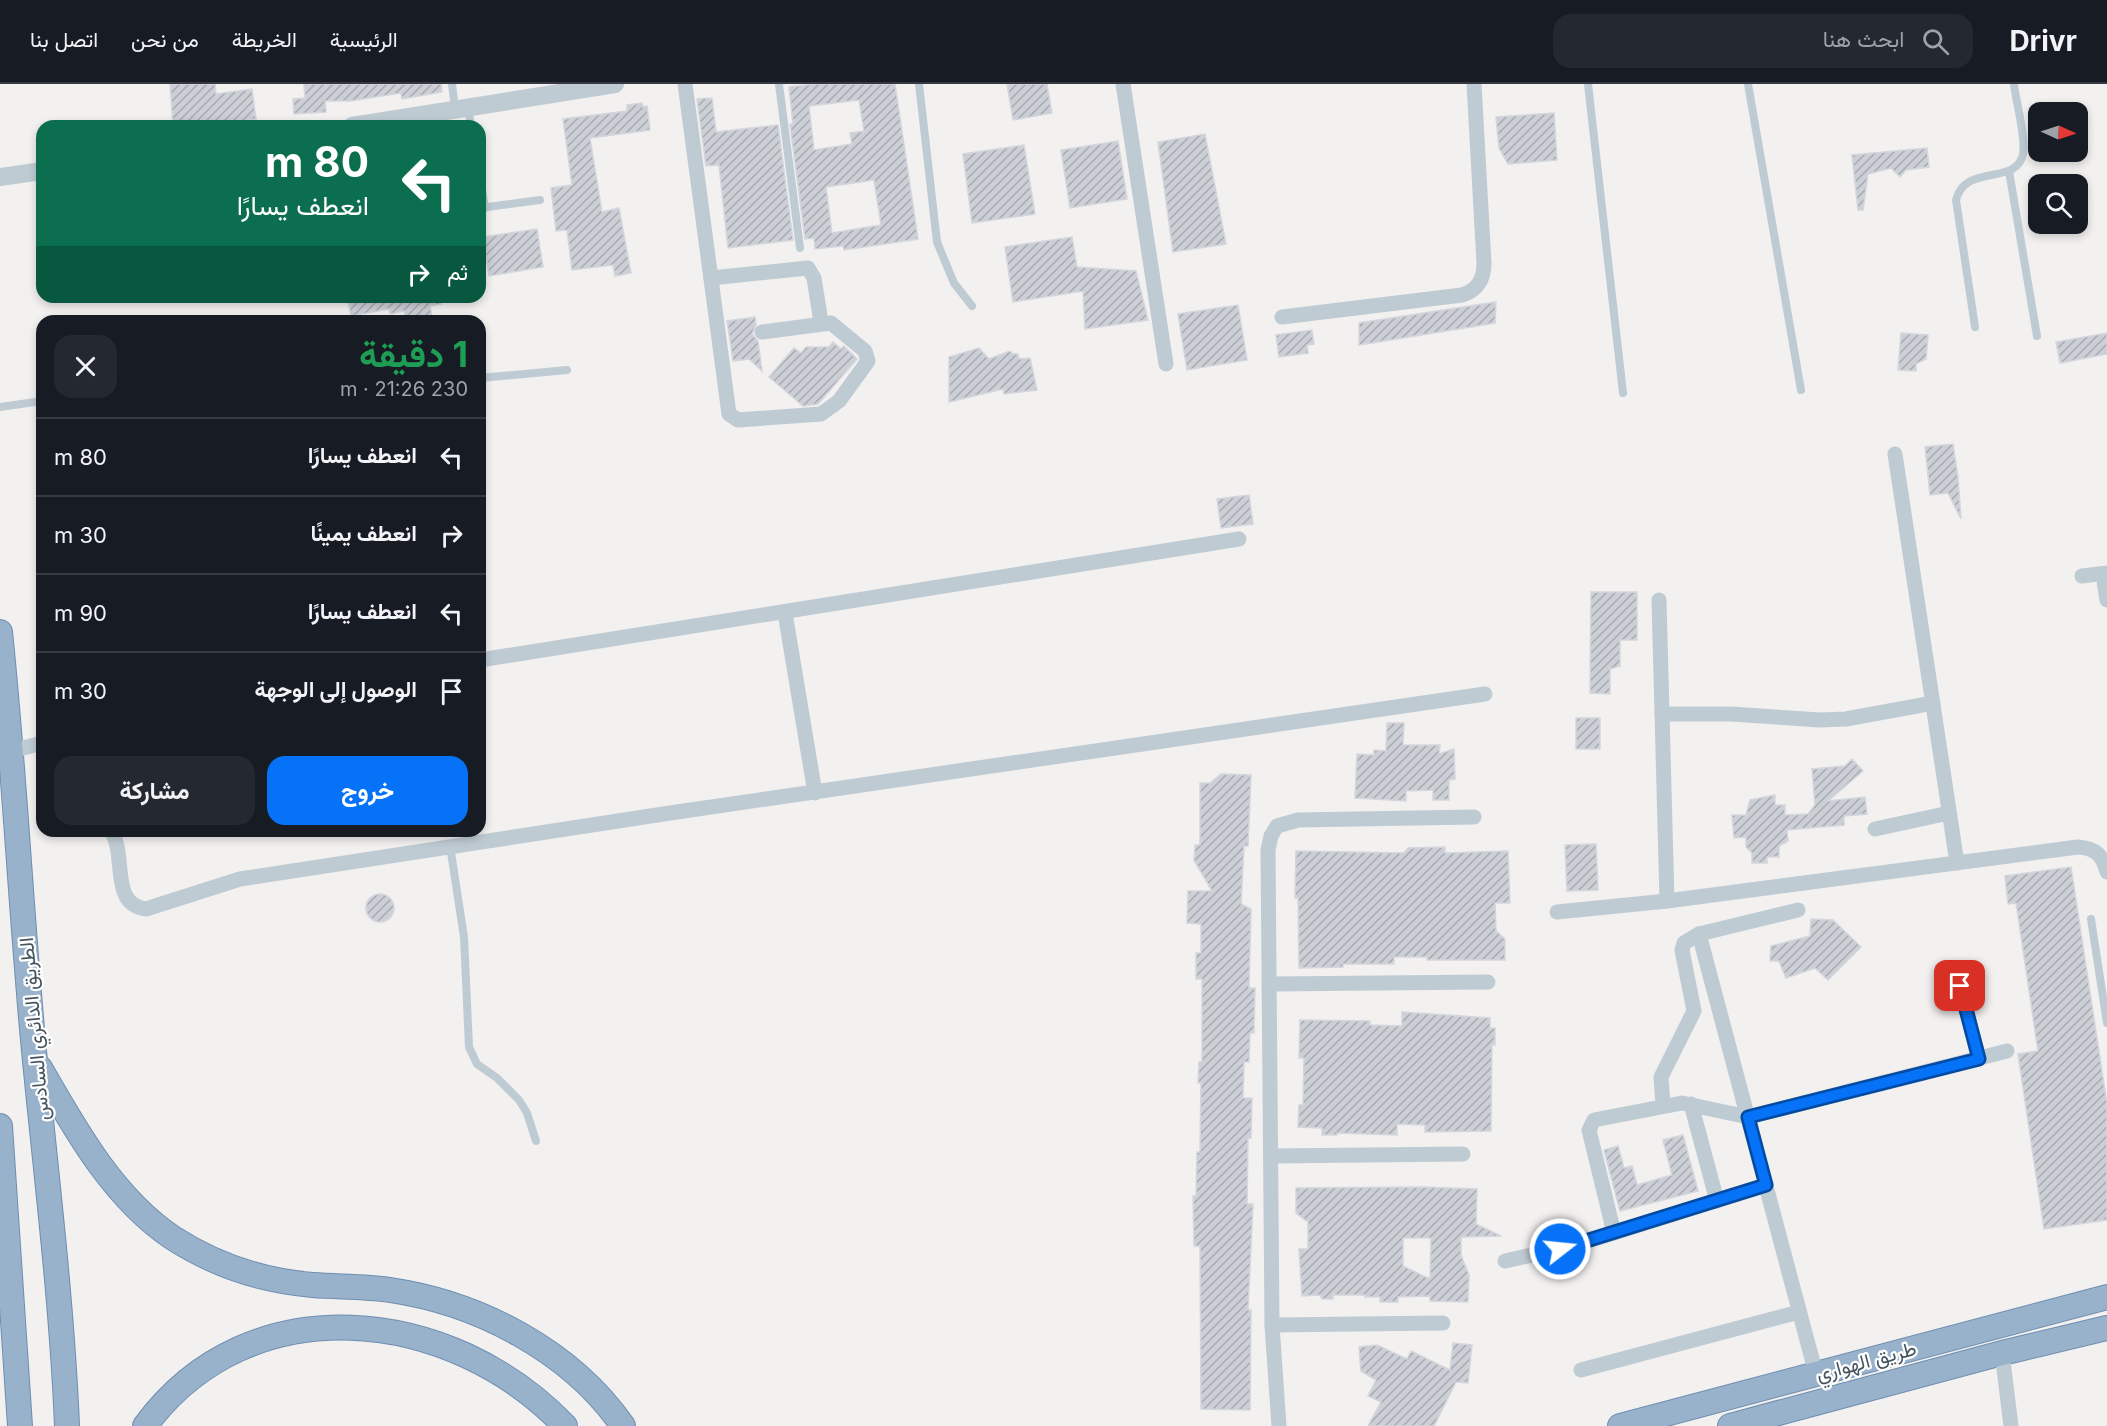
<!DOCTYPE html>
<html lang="ar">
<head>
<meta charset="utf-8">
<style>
	:root { --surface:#171b24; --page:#242831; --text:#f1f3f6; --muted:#9ea1a6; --line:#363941; --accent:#0572f7 }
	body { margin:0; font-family:Inter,Vazirmatn,sans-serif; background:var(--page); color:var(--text); direction:rtl; height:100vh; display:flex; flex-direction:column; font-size:22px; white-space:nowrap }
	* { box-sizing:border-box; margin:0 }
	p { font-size:20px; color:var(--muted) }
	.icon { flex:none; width:33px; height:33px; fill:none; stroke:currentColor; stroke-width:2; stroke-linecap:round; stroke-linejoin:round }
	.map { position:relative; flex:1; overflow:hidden; direction:ltr }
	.drawer { position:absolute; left:36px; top:231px; width:450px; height:522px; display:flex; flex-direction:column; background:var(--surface); border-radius:18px; box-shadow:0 3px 9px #0003; direction:rtl }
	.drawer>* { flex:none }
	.top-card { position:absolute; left:36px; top:36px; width:450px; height:183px; border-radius:18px; box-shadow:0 3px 9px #0003; direction:rtl; background:#0b6e4f; color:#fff; overflow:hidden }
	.needle { width:39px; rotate:93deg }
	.tools { position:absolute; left:2028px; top:18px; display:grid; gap:12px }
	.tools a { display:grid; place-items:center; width:60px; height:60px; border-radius:12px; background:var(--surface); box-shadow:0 3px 9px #0003; font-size:30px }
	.pin { position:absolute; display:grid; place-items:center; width:51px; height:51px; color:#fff; margin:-26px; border-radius:12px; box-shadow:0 3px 9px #0006 }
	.me { position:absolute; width:66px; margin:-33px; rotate:74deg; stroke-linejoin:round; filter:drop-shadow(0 0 4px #0008) }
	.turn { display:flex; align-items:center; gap:21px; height:126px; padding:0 18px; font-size:27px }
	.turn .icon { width:78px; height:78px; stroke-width:2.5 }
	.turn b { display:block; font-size:42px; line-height:51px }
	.then { display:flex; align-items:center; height:57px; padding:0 18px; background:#0003; gap:12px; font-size:22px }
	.round { display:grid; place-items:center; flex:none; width:63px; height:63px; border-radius:18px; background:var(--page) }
	.summary { display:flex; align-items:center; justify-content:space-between; height:102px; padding:0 18px }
	h1 { font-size:36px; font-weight:700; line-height:45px; color:#1e9e55 }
	.button { display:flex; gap:12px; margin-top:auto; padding:12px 18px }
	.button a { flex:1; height:69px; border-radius:18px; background:var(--accent); color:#fff; font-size:24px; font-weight:700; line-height:69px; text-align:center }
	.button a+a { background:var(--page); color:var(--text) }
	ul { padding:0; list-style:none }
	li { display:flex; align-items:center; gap:18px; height:78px; padding:0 18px; border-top:2px solid var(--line) }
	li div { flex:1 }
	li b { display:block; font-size:22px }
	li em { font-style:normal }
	header { display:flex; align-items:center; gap:36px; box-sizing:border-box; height:84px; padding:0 30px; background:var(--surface); border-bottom:2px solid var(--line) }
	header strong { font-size:28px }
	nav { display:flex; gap:33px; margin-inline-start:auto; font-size:21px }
	.search { width:420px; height:54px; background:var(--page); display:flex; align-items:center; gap:15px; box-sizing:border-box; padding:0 21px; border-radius:18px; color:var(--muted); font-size:22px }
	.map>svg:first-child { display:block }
	.building { fill:url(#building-hatch); stroke:#d3d6dc; stroke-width:1.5; fill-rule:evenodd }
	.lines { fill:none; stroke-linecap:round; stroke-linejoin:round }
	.trunk-casing { stroke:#6e8eb0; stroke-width:26 }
	.service { stroke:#bfcbd3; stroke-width:8 }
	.minor { stroke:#bfcbd3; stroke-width:15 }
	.tertiary { stroke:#bfcbd3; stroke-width:18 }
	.trunk { stroke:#98b2cb; stroke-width:24 }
	.route-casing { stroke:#034aa1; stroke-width:15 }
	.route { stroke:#0572f7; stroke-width:10 }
	.labels { text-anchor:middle; stroke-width:4.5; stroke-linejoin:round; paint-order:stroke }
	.street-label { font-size:20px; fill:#465460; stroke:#fff }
</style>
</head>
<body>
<header>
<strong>Drivr</strong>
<div class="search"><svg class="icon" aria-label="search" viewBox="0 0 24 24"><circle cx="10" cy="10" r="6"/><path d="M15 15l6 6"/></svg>ابحث هنا</div>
<nav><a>الرئيسية</a><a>الخريطة</a><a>من نحن</a><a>اتصل بنا</a></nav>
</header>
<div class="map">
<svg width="2107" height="1342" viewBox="0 0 2107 1342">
	<defs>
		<pattern id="building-hatch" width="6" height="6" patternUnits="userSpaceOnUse" patternTransform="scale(1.5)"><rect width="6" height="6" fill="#cccfd6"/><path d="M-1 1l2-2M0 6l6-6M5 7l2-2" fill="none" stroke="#a7abb1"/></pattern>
	</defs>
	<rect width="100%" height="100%" fill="#f3f0f0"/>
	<g class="building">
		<polygon points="170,0 215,0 216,10 252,5 256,35 218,40 219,42 173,42"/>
		<polygon points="304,0 441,0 442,8 402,15 401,9 350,17 325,17 326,28 294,30 293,15 305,14"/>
		<path d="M815,0H895L918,155L844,166L843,162L815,165L814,154L805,155L790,40H793L789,3ZM859,16L864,47L850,49L852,60L814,66L809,22ZM874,96L881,141L832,149L826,103Z"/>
		<polygon points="1007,0 1047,0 1052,29 1013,36"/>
		<polygon points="712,14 716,48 778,41 793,156 728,164 719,81 706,82 697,15"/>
		<polygon points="642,19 643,23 647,22 650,46 590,54 602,128 619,124 631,189 615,192 613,181 572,186 567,146 556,147 551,104 572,101 563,35 627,27 627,21"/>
		<polygon points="1554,29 1557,76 1508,80 1499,64 1496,33"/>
		<polygon points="1205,50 1226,160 1173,168 1158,58"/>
		<polygon points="1118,57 1127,115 1070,124 1061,66"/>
		<polygon points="1024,61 1035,130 972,139 963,70"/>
		<polygon points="1927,64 1929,83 1906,86 1900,93 1891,84 1868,90 1863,126 1858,126 1852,71"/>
		<polygon points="537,145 543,183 489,192 483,153"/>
		<polygon points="1072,153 1077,183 1136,187 1148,236 1085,245 1083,207 1013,218 1005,163"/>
		<polygon points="347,213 440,213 441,220 430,222 432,233 414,236 413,231 405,232 404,227 390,230 389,225 351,232"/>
		<polygon points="1496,218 1495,239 1359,261 1359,239"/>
		<polygon points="1238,221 1247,276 1187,286 1178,230"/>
		<polygon points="755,233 756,241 752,250 758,257 762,287 749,275 733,277 727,237"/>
		<polygon points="1312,246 1314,260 1307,261 1308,269 1279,273 1276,251"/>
		<polygon points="1901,249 1928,251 1926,275 1916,280 1916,287 1898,286"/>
		<polygon points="2107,249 2107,270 2060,279 2056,258"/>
		<polygon points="833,258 841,265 844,262 857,275 818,320 803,322 769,293 794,264 801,269 806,263 829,263"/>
		<polygon points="979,264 989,275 1010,267 1013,270 1018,270 1019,275 1030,274 1037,306 1004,310 1003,305 949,318 949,273"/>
		<polygon points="1953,360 1958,393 1961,435 1948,409 1930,411 1925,363"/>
		<polygon points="1249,411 1253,440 1221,444 1217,415"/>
		<polygon points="1591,508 1637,508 1637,556 1620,556 1620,582 1610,585 1610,610 1590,609"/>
		<rect x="1576" y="634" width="24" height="31"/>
		<polygon points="1387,639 1404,639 1403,661 1440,661 1439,670 1454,665 1455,695 1449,696 1449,716 1433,716 1433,706 1406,707 1406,717 1355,714 1357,670 1374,671 1374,666 1386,667"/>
		<polygon points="1852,675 1863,687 1828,717 1865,713 1867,730 1844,732 1844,741 1787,746 1788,757 1779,762 1779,773 1767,773 1767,779 1752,779 1752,769 1746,763 1746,753 1734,754 1732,731 1746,731 1750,716 1775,711 1775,721 1785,721 1785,731 1808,730 1815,721 1812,685 1845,682"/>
		<polygon points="1221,690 1251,691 1248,762 1244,762 1241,820 1251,825 1249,904 1255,904 1254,949 1250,949 1249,978 1244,978 1243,1014 1252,1014 1251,1054 1248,1054 1247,1120 1253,1120 1248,1226 1251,1226 1250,1326 1201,1325 1200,1162 1194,1162 1193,1112 1196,1112 1197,1068 1200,1068 1201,999 1198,999 1199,978 1202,978 1202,895 1196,895 1196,869 1201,869 1201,840 1187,839 1188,807 1212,807 1194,776 1195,761 1200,761 1200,699 1210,699"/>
		<polygon points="1596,760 1598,806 1567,807 1565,761"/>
		<polygon points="1445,763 1445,769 1508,767 1510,819 1495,819 1496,847 1505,855 1505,876 1427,876 1427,873 1394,873 1394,880 1343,880 1343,883 1299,884 1298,814 1295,814 1296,767 1404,769 1408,764"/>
		<polygon points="2071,783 2107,1020 2107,1136 2044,1145 2018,970 2038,967 2016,819 2008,820 2005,792"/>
		<circle cx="380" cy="824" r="14"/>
		<polygon points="1811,835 1833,836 1861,863 1828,896 1815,884 1786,894 1779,877 1770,877 1771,862 1810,852"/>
		<polygon points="1402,928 1490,934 1490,944 1495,944 1495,961 1492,961 1491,1047 1425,1048 1425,1041 1397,1040 1397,1051 1337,1049 1337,1051 1322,1051 1322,1044 1298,1043 1299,1021 1303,1021 1304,974 1299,974 1300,936 1370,937 1370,941 1402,942"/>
		<polygon points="1683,1051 1698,1107 1620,1127 1604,1066 1618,1062 1624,1084 1632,1082 1637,1101 1672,1091 1663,1056"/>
		<path d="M1422,1103L1477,1105L1476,1140L1501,1152L1461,1153V1171L1469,1191L1468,1218L1430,1217V1212L1398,1213V1218H1380V1213H1365V1211H1333V1215H1322L1320,1211L1302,1212L1299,1165H1308V1138L1296,1129V1104ZM1403,1154H1431L1430,1195L1403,1182Z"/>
		<polygon points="1453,1259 1472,1261 1468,1299 1456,1298 1434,1342 1368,1342 1381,1318 1368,1312 1376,1296 1361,1287 1359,1263 1377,1261 1407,1275 1411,1267 1450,1286"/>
	</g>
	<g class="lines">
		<g class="trunk-casing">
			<g id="trunk">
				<path d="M0,548C15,691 21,834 35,977C47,1099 62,1220 67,1342"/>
				<path d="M40,984C75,1045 113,1114 173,1154C215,1181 263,1197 313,1201C339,1203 365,1202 390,1206C479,1219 571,1267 623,1342"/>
				<polyline points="0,1042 20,1342"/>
				<path d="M145,1342C250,1199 452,1223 565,1342"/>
				<polyline points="1620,1342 2107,1213"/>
				<polyline points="1730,1342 2002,1269 2107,1244"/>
			</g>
		</g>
		<g class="service">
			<polyline points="452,0 455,25"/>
			<polyline points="779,0 800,164"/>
			<polyline points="919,0 937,158 954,199 972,222"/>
			<polyline points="1588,0 1623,309"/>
			<polyline points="1748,0 1801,306"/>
			<polyline points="468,24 471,42"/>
			<polyline points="2009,87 2037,252"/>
			<polyline points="480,93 485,124"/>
			<polyline points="480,124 540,116"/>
			<path d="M1975,243L1956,116C1965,79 2017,102 2023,70C2026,52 2016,19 2014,0"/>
			<polyline points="480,294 567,286"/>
			<polyline points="0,323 42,317"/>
			<polyline points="450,762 464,853 469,963 477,980 497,994 519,1016 527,1029 536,1057"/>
			<polyline points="2091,835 2107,939"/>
		</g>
		<g class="minor">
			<polyline points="685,0 729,330 738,336 821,330 839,317 868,277 865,267 831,239 762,248"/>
			<polyline points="1123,0 1166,280"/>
			<polyline points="711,194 808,184 814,194 821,238"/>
			<path d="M1282,233L1462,211C1478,206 1484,195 1484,179L1474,0"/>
			<polyline points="1895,370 1957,779"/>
			<polyline points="2103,490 2107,516"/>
			<polyline points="2082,492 2107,489"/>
			<polyline points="1659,516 1667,817"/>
			<polyline points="785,529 815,709"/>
			<polyline points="480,576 1239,455"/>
			<polyline points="1662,630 1731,630 1820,636 1846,635 1933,619"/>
			<polyline points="12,667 42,659"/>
			<polyline points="1875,745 1949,729"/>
			<path d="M111,747C127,769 109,821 146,825L240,795L670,729L1485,610"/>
			<path d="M1557,828L1667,817L2078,763C2096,764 2103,772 2107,788"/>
			<polyline points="1699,850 1816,1290"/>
			<polyline points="1269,900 1488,898"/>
			<polyline points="1960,902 1979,975"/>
			<polyline points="1691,1020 1717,1117"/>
			<polyline points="1663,1021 1661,993 1694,927 1682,866 1684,859 1699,850 1798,826"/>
			<polyline points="1271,1072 1463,1070"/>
			<polyline points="1614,1149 1589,1046 1594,1036 1682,1019 1748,1033 2007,967"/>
			<polyline points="1505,1177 1572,1162 1766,1101"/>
			<polyline points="1272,1241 1443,1239"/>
			<polyline points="2002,1269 2011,1342"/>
			<polyline points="1581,1286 1799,1228"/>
			<polyline points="1279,1342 1272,1241 1268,766 1271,752 1277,742 1298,736 1474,733"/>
		</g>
		<g class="tertiary">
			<polyline points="352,42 615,0"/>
			<polyline points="0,93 42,87"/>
		</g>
		<use href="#trunk" class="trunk"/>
	</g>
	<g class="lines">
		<g class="route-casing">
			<polyline id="route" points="1560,1165 1766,1101 1748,1033 1979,975 1960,902"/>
		</g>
		<use href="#route" class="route"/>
	</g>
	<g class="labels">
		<g class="street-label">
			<text transform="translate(34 945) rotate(-95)" y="7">الطريق الدائري السادس</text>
			<text transform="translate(1866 1277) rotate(-15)" y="7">طريق الهواري</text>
		</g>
	</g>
</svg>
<div class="tools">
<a><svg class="needle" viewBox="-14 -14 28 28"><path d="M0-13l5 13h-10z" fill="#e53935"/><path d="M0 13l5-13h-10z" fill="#9ea1a6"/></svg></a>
<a><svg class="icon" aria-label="search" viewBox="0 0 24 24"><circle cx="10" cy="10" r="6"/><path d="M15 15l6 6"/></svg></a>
</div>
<div class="pin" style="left:1960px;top:902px;background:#d93025"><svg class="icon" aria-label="arrive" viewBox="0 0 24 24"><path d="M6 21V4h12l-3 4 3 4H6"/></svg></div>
<svg class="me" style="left:1560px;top:1165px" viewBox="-20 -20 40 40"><circle r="17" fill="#0572f7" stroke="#fff" stroke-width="3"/><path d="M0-11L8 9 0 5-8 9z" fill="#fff"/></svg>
<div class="top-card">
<div class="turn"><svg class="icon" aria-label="left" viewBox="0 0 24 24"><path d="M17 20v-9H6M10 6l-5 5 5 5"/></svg><div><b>80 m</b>انعطف يسارًا</div></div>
<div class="then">ثم<svg class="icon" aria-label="right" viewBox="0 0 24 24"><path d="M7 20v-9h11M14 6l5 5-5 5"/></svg></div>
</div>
<section class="drawer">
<div class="summary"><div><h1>1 دقيقة</h1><p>230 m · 21:26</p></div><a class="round"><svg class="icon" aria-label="close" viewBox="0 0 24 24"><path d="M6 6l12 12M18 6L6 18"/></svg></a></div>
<ul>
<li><svg class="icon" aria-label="left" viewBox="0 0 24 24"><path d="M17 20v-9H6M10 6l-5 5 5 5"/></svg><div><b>انعطف يسارًا</b></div><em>80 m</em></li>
<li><svg class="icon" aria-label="right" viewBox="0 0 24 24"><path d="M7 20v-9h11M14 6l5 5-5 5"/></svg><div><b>انعطف يمينًا</b></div><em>30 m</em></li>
<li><svg class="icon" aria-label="left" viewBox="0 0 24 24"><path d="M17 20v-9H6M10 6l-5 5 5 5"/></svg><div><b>انعطف يسارًا</b></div><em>90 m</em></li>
<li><svg class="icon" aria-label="arrive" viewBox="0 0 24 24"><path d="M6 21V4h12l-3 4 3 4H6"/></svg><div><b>الوصول إلى الوجهة</b></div><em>30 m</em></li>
</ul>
<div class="button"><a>خروج</a><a>مشاركة</a></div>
</section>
</div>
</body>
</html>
